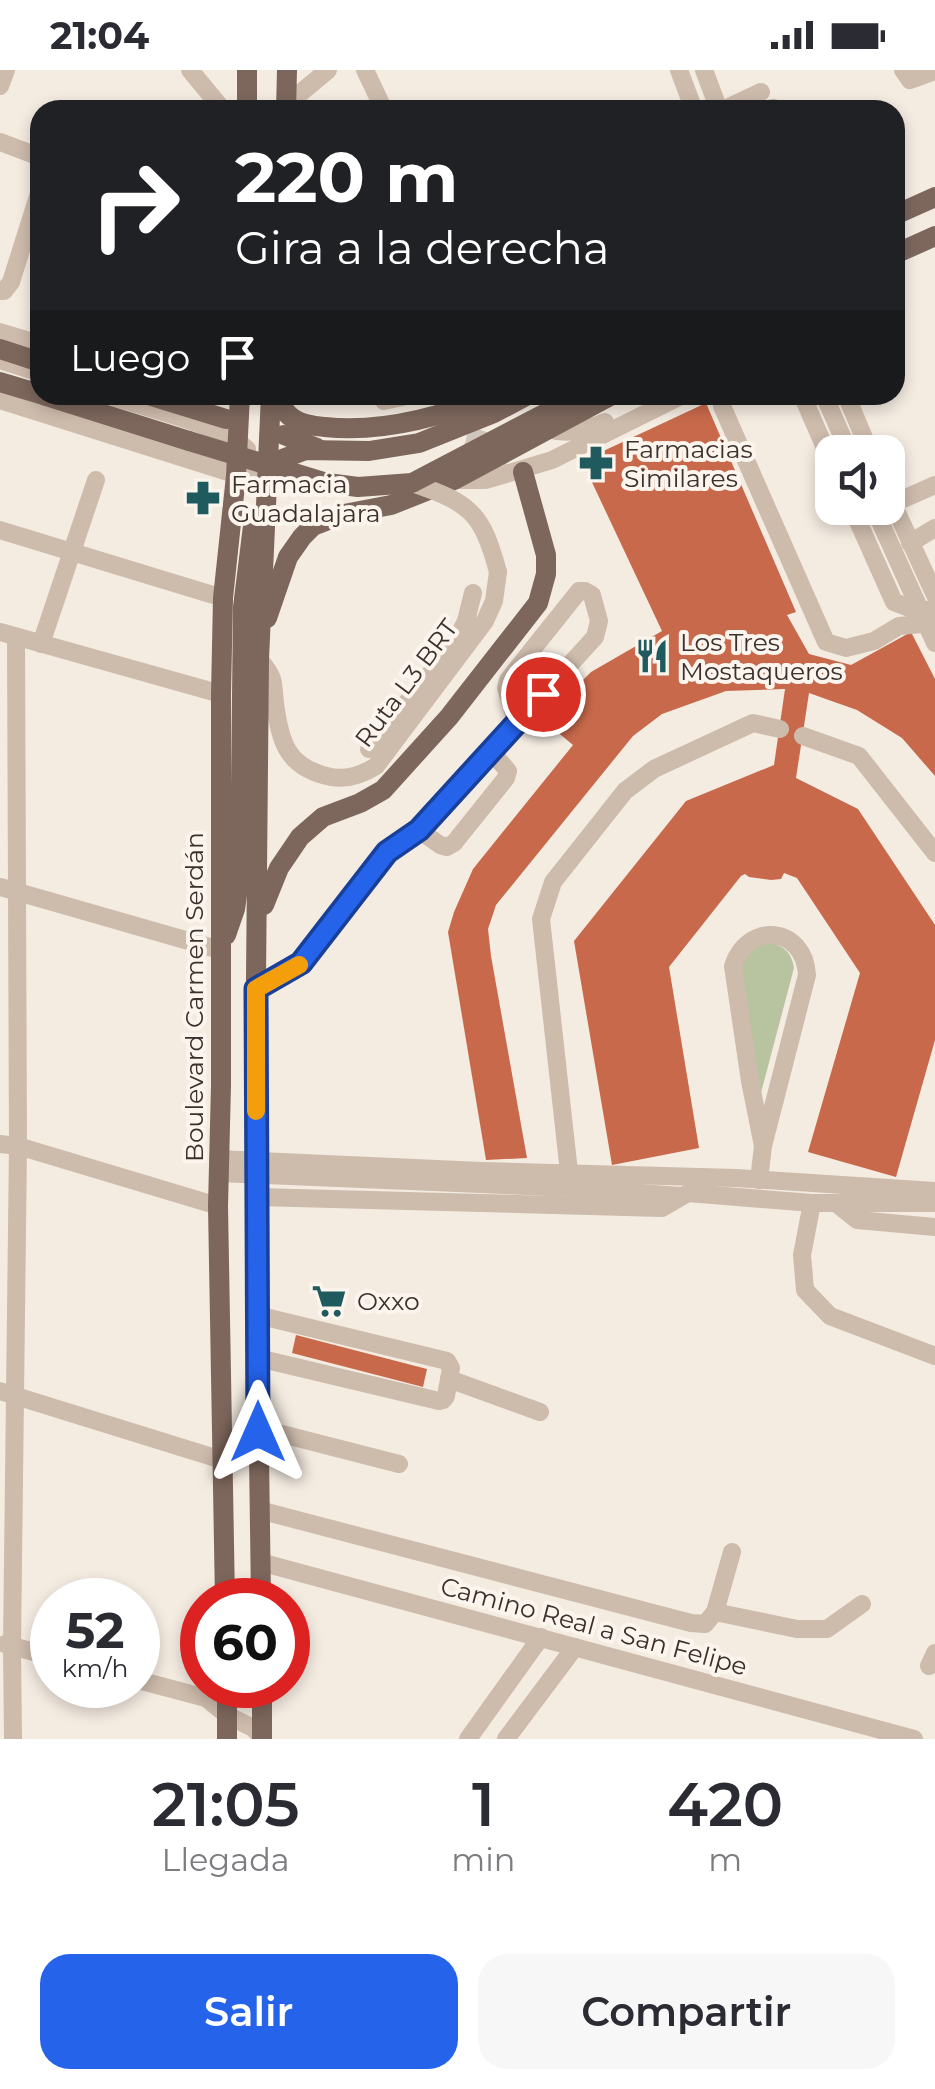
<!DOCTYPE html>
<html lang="es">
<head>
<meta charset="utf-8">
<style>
	:root { --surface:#fff; --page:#f7f7f7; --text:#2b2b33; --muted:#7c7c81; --accent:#2563eb }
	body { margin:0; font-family:Montserrat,sans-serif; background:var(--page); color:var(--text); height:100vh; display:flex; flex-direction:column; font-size:38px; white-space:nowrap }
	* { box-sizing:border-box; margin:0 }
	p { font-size:32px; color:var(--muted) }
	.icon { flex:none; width:55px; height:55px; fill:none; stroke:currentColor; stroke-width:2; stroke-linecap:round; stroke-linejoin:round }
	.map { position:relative; height:1669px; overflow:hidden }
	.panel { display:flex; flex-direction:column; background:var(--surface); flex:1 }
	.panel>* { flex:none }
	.banner { position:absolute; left:30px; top:30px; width:875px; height:305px; border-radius:30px; box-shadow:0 5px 15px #0003; background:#202124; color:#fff; overflow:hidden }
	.fabs { position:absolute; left:815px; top:365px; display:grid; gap:20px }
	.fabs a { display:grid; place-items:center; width:90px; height:90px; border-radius:20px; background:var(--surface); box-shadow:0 5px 15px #0003; font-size:50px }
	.speed { position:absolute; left:30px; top:1508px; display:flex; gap:20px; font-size:50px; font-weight:700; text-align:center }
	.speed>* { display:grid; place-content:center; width:130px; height:130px; border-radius:50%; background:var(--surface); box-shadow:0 5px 15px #0003; line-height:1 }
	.speed small { font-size:25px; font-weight:400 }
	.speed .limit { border:15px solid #d22; background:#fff; color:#111 }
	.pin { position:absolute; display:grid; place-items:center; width:85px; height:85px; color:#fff; margin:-42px; border:5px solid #fff; border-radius:50%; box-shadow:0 2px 10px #0007 }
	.me { position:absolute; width:110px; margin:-55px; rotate:0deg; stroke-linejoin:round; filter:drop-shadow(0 0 8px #0008) }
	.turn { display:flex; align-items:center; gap:35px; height:210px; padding:0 40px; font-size:45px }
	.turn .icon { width:130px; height:130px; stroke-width:2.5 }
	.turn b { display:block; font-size:70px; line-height:85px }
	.then { display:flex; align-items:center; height:95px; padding:0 40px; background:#0003; gap:20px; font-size:38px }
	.eta { display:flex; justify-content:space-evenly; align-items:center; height:170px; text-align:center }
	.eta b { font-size:60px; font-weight:600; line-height:70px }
	.button { display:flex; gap:20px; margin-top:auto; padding:20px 40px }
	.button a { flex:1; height:115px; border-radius:30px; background:var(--accent); color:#fff; font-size:40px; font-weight:600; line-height:115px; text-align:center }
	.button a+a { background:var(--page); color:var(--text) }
	.status { display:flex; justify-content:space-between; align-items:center; height:70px; padding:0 50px; background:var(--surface); direction:ltr }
	.status svg { height:28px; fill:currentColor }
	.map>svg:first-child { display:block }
	.green { fill:#b8c4a0 }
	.building { fill:#c8694b }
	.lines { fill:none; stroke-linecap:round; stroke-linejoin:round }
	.major-tunnel { stroke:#cfc6bd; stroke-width:20; stroke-dasharray:20 10; stroke-linecap:butt }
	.minor { stroke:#cdbbac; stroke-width:18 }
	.major { stroke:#7d675c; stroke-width:20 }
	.minor-bridge { stroke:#cdbbac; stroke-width:18 }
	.major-bridge { stroke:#7d675c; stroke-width:20 }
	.route-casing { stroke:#184099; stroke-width:25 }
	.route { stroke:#2563eb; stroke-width:18 }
	.slow { stroke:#f59e0b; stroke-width:18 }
	.labels { text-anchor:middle; stroke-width:8; stroke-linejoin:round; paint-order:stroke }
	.poi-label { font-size:25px; fill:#3b302b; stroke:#fbf5ee; text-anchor:start }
	.street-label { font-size:25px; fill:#3b302b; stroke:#fbf5ee }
</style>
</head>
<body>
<div class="status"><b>21:04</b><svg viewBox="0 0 49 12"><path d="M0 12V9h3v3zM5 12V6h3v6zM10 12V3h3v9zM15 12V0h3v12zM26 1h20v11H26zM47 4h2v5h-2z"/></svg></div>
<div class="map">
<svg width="935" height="1669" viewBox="0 0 935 1669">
	<rect width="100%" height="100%" fill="#f4ebe1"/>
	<path class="green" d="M764,871C782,875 791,880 794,898L758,1034L740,904L742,886Z"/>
	<g class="building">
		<polygon points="706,333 796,542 787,545 809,584 851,595 911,562 935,609 935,706 902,668 857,640 809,623 796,708 858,739 935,855 935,970 896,1107 808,1082 860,903 797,808 784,803 781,809 771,810 749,807 745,804 741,806 669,897 699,1078 612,1095 574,871 686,731 774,695 785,619 726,621 662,644 633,666 496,835 488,859 491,886 527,1088 486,1090 448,862 454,842 473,799 573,675 543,650 591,602 662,561 582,391"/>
		<polygon points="296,1265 427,1299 423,1317 292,1283"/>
	</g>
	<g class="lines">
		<path class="major-tunnel" d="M467,366C491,373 508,381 523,402"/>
		<g class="minor">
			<polyline points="190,0 223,40"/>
			<polyline points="365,0 384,40"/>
			<polyline points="679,0 694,40"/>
			<polyline points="704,0 719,40"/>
			<polyline points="903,0 910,10 935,1"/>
			<polyline points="0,16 6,0"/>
			<polyline points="286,35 328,0"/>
			<polyline points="723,40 761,22"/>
			<polyline points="762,40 774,38 777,40"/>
			<polyline points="0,72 40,87"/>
			<polyline points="0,221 4,221 11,212 40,120"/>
			<polyline points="0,262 40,274"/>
			<polyline points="0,290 40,303"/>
			<path d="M107,325C143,337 220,355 247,379"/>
			<polyline points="380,325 384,331 411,325"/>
			<polyline points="725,325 722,336 826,572 846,578 874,571 899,556 935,553"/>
			<polyline points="802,325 832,394"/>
			<polyline points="824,325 849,382"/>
			<polyline points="846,325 870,382"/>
			<polyline points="0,330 266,414"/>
			<path d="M548,359C569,365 586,360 605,352"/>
			<polyline points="454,410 486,410 552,390 683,325"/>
			<polyline points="888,423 935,525"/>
			<polyline points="892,434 935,415"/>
			<polyline points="852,438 894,532 920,542 935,538"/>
			<polyline points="874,438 935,573"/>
			<polyline points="0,460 223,528"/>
			<polyline points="910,473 935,458"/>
			<polyline points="0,562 221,624"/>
			<polyline points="41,574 96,410"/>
			<path d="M259,589C264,595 270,602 272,609C274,616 274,625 275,633C280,672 287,698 331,707C347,710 362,705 376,696L485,551L494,531L498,502"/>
			<polyline points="803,666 859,686 935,783"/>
			<polyline points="369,679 455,573 466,551 473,523"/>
			<polyline points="419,760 440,775 447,777 454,773 506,708 508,701 490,680"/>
			<polyline points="0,817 220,880"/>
			<polyline points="256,919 301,893 387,782 419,760 595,567 599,551 592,525 585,521 579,521 508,610 506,618 517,653"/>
			<polyline points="0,1074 18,1076 218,1136"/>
			<polyline points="218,1089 481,1101 736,1108 935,1121"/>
			<polyline points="218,1103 573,1118"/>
			<path d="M759,1110L763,1076L807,905C804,856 748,851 733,896L750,1011L763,1076"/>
			<polyline points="680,1126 573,1118 569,1102 541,849 553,812 625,721 654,699 753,653 780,659"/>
			<polyline points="258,1127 662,1138 688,1123 812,1133 935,1133"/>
			<polyline points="812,1133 802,1185 805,1220 830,1246 935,1286"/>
			<polyline points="836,1133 857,1150 935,1157"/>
			<polyline points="257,1245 447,1291 451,1298 446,1326 443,1330 439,1331 258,1288"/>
			<polyline points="449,1309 540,1342"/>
			<polyline points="0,1321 222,1390"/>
			<polyline points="258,1363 282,1364 399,1394"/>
			<polyline points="259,1440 691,1553 705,1554 715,1542 732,1482"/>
			<polyline points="260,1492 914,1669"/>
			<polyline points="715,1542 797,1559 827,1559 862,1534"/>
			<polyline points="5,1574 52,1587"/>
			<polyline points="929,1596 935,1583"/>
			<polyline points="138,1610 206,1628 227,1645 253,1658 262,1667"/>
			<polyline points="13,1669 12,1576 18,1076 16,567"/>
			<polyline points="468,1669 541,1567"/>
			<polyline points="506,1669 575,1577"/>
		</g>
		<g class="major">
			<polyline points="247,40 247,0"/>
			<polyline points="286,40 287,0"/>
			<polyline points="895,145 935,127"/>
			<polyline points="895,184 935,166"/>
			<polyline points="0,279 40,292"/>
			<polyline points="0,312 40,324"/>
			<polyline points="43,325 189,371"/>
			<polyline points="148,325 226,349"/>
			<path d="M275,325C280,334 285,344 294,349C303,355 315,356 325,357C382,363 441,347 494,325"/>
			<polyline points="284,365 317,378"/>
			<polyline points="282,389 306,380 369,381 419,373 494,343 528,325"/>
			<polyline points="267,548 288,487 302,467 313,456 344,444 391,435 454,410 612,325"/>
			<polyline points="264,835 279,798 300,767 323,747 360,733 383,720 449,647 538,533 546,504 546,485 523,402"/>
			<polyline points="226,865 235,839 240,804 243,537 253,456"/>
			<polyline points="225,1530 218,1136 221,1015 221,624 223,528 236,406 240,325"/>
			<polyline points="261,1530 256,1167 258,1127 255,1015 259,589 271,325"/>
			<polyline points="227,1615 227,1669"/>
			<polyline points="262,1669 262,1615"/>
		</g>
		<path class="minor-bridge" d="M412,413C470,433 482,442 498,502"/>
		<polyline class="major-bridge" points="189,371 327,413 358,417 412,413 567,332"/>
	</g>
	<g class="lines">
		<g class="route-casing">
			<polyline id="route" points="258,1362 256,919 301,893 387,782 419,760 543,624"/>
		</g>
		<use href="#route" class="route"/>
		<polyline class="slow" points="256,1041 256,919 299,895"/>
	</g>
	<defs>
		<g id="pharmacy-bare" transform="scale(2.7)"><path d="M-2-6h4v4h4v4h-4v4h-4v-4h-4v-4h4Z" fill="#1f5a5e" stroke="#fbf5ee" stroke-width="2.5" paint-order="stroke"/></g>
		<g id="restaurant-bare" transform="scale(2.7)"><path d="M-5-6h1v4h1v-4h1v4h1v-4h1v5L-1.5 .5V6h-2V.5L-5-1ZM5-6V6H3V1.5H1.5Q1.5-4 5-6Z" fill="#1f5a5e" stroke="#fbf5ee" stroke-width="2.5" paint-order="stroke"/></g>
		<g id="supermarket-bare" transform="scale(2.7)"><path d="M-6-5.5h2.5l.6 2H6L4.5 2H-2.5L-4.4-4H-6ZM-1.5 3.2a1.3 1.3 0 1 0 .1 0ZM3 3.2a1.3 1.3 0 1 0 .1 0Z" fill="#1f5a5e" stroke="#fbf5ee" stroke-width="2.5" paint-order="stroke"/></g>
	</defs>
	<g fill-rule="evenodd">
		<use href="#pharmacy-bare" x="596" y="393"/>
		<use href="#pharmacy-bare" x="203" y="428"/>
		<use href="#restaurant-bare" x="652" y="586"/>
		<use href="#supermarket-bare" x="329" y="1231"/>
	</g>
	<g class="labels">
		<g class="poi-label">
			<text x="624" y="388">Farmacias<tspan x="624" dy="29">Similares</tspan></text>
			<text x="231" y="423">Farmacia<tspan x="231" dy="29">Guadalajara</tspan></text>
			<text x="680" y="581">Los Tres<tspan x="680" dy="29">Mostaqueros</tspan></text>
			<text x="357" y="1240">Oxxo</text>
		</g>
		<g class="street-label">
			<text transform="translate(406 613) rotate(-53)" y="9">Ruta L3 BRT</text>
			<text transform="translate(194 927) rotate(-90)" y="9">Boulevard Carmen Serdán</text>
			<text transform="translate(594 1556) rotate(15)" y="9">Camino Real a San Felipe</text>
		</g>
	</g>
</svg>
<div class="fabs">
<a><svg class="icon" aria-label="sound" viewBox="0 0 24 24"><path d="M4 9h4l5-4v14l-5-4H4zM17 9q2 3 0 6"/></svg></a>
</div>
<div class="speed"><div>52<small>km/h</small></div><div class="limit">60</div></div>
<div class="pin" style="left:543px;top:624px;background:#d93025"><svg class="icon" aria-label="arrive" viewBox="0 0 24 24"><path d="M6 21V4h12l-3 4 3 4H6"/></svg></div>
<svg class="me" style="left:258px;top:1362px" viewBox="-20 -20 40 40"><path d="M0-17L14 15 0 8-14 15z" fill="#2563eb" stroke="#fff" stroke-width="4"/></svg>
<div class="banner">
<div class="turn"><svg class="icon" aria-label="right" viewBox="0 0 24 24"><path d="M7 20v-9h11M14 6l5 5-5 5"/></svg><div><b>220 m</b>Gira a la derecha</div></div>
<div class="then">Luego<svg class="icon" aria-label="arrive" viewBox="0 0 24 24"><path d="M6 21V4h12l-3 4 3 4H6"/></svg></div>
</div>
</div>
<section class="panel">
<div class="eta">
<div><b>21:05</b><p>Llegada</p></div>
<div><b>1</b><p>min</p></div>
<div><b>420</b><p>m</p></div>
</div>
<div class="button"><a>Salir</a><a>Compartir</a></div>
</section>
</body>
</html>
